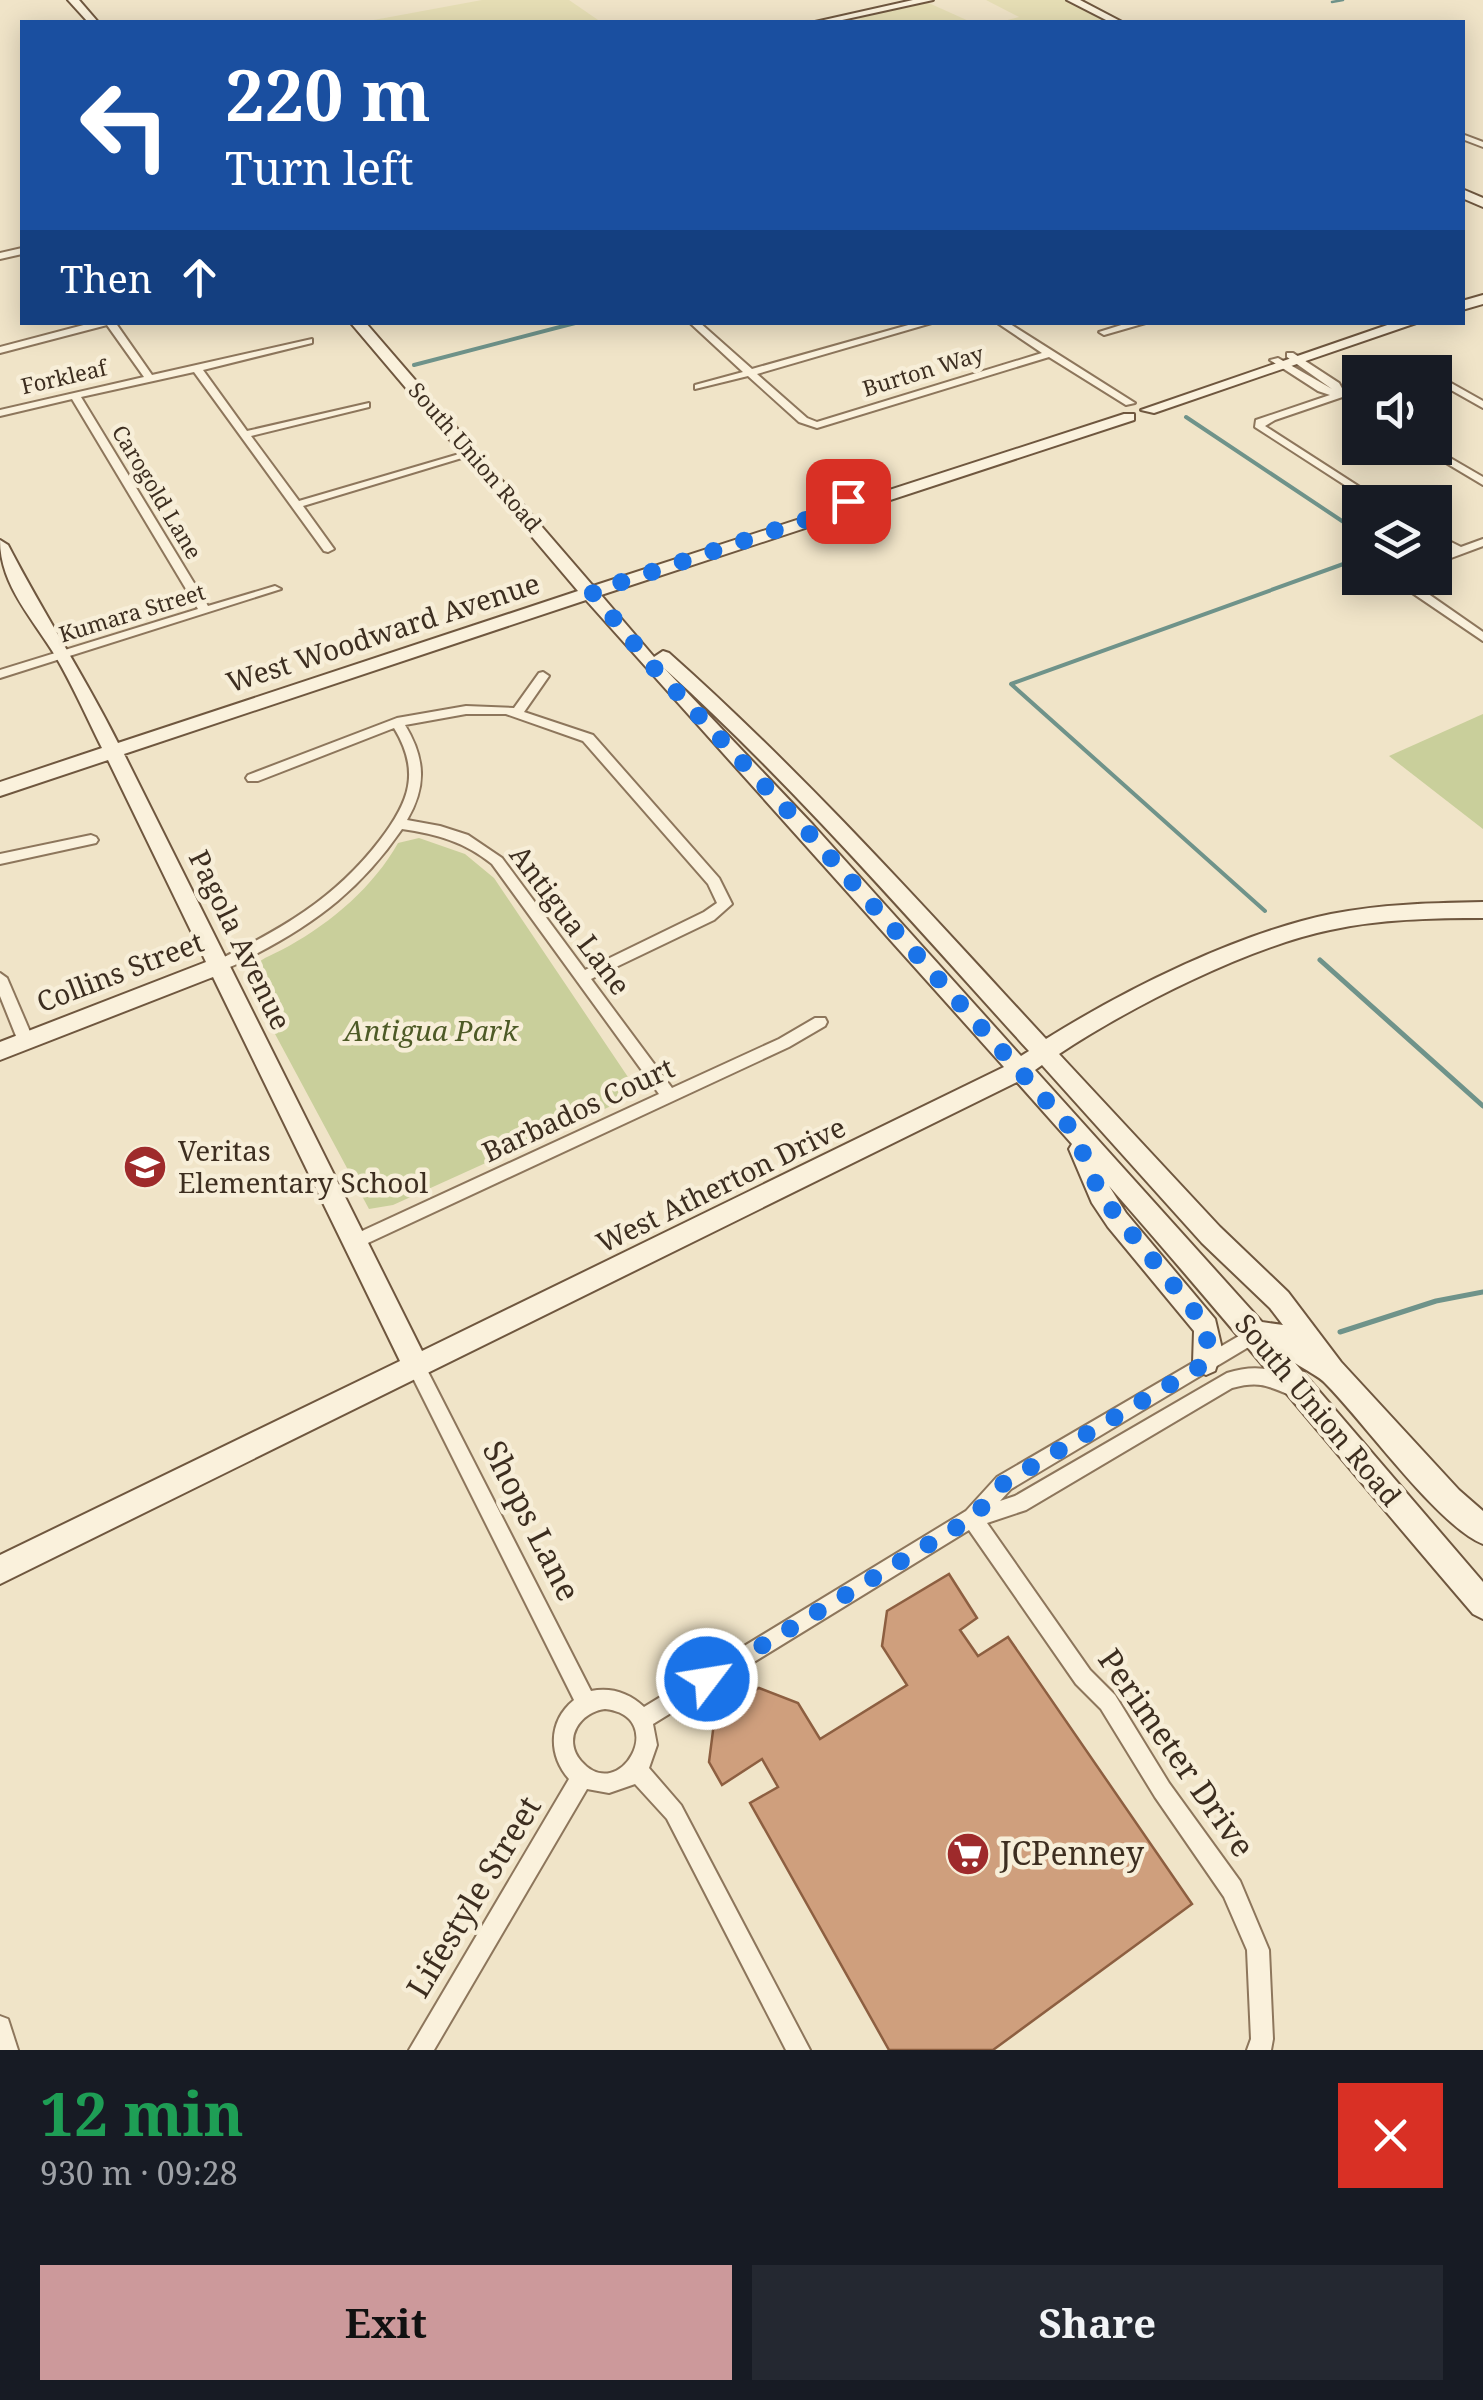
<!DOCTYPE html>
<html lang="en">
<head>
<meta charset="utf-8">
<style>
	:root { --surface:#171b24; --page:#242831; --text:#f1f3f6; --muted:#9ea1a6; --accent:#cc999b }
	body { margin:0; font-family:"Noto Serif",serif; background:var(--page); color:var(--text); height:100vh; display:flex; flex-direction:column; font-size:38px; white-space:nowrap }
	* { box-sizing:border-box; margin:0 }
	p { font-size:32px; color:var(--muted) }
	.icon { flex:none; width:55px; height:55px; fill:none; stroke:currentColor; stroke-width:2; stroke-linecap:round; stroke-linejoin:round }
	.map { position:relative; height:2050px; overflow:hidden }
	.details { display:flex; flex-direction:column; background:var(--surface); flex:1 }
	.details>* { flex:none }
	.hud { position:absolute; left:20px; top:20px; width:1445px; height:305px; border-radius:0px; box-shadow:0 5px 25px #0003; background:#1a4fa0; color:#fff; overflow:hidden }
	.buttons { position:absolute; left:1342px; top:355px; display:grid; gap:20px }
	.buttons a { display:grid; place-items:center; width:110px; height:110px; border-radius:0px; background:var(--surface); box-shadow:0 5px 25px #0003; font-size:50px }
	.pin { position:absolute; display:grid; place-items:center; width:85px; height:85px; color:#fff; margin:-42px; border-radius:20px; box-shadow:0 5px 15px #0006 }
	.me { position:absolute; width:110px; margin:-55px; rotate:59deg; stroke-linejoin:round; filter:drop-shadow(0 0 8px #0008) }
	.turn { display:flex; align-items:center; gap:35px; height:210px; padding:0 40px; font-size:45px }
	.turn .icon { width:130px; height:130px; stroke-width:2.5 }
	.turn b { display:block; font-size:70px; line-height:85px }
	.then { display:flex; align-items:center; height:95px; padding:0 40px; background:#0003; gap:20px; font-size:38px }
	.round { display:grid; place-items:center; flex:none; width:105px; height:105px; border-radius:0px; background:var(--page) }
	.headline { display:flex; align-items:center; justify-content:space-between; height:170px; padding:0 40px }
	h1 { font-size:60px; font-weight:700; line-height:75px; color:#1e9e55 }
	.action { display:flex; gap:20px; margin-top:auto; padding:20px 40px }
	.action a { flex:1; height:115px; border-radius:0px; background:var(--accent); color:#111; font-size:40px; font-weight:700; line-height:115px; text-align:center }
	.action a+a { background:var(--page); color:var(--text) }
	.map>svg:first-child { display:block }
	.farmland { fill:#e6deb5 }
	.green { fill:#c9cf9b }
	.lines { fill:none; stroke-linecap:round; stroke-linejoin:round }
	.stream-far2 { stroke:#6f938a; stroke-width:2.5 }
	.stream-far1 { stroke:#6f938a; stroke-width:4 }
	.stream { stroke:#6f938a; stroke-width:5 }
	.building { fill:#cf9f7d; stroke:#8d5f41; stroke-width:2.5 }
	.street-casing { stroke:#8d765c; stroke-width:4 }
	.secondary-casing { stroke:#6f573f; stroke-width:4 }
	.street { fill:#faf1dc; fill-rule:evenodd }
	.secondary { fill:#faf1dc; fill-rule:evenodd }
	.route { stroke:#1a73e8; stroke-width:18; stroke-dasharray:0 32.4 }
	.labels { text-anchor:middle; stroke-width:9; stroke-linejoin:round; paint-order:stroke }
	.far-street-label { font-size:22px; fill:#3d2e20; stroke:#f7eed8 }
	.street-label { font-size:28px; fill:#3d2e20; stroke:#f7eed8 }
	.park-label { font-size:28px; font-style:italic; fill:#4d5a26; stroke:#f7eed8 }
	.poi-label { font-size:28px; fill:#3d2e20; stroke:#f7eed8; text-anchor:start }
	.near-street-label { font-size:32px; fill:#3d2e20; stroke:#f7eed8 }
	.near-poi-label { font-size:32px; fill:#3d2e20; stroke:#f7eed8; text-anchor:start }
</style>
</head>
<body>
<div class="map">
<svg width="1483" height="2050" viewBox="0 0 1483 2050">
	<rect width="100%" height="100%" fill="#f0e4c8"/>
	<g class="farmland">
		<polygon points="482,0 569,0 601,22 363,22"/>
		<polygon points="922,0 971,22 864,22 857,17"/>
		<polygon points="986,0 1067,0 1113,22 1000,22 1019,17"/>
	</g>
	<g class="green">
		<polygon points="1483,714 1483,829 1389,756"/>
		<path d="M419,838L465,854L494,878L632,1083L631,1097L393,1205L369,1209L245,978C256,958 270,957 289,946C332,922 374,886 398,843Z"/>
	</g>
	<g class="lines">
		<polyline class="stream-far2" points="1332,2 1343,0"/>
		<g class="stream-far1">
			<polyline points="414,365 579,322"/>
			<polyline points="1186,417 1360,533"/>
			<polyline points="1265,911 1011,684 1360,558"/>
		</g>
		<g class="stream">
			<polyline points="1320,960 1483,1106"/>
			<polyline points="1340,1332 1436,1301 1483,1292"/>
		</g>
	</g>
	<polygon class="building" points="949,1574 977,1618 960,1630 978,1656 1008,1637 1192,1904 993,2050 889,2050 750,1803 778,1787 762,1759 722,1785 709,1762 715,1715 759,1688 798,1703 820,1739 907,1685 882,1646 887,1611"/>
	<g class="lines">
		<g class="street-casing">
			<g id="street">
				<polygon points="1462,134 1483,142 1483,147 1462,139"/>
				<polygon points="22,248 22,254 0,259 0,253"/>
				<polygon points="95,322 115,322 152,375 312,339 312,343 203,370 247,431 369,403 369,407 251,436 299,501 466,452 475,454 303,506 334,549 328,552 324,551 194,372 81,397 208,606 275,586 281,589 0,678 0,670 198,609 72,399 0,416 0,410 144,377 107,325 0,353 0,347"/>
				<polygon points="689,322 699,322 752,369 919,322 935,322 757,374 807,418 817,422 1042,353 996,322 1007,322 1135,403 1126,405 1049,357 817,428 799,422 748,376 695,389 695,385 743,372"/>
				<polygon points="1131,322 1149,322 1104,335 1099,332"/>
				<polygon points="1287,353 1293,353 1339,383 1343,390 1360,385 1360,391 1275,420 1265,426 1383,502 1371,502 1255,427 1256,420 1330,395 1318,391 1270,360 1278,358 1332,389 1287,357"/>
				<polygon points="1410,369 1425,369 1430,372 1405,372"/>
				<polygon points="1435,374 1483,401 1483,408 1435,381"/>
				<polygon points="1421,448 1433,448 1483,477 1483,485"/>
				<polygon points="1435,534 1461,547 1483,539 1483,546 1435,564 1435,557 1451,551 1435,542"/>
				<polygon points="1399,578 1410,578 1414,584 1483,632 1483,641 1405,588"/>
				<path d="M543,672L549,676L524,712L593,735L719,878L732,904L714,920L591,979L672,1088L779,1039L815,1018H825L827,1022L825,1026L789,1047L355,1249L349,1247L347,1242L349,1237L659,1094L492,864C465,842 437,834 402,829C362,887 319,921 256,954C243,960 228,971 214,970L212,966L214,962C280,930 334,900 380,840C409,802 421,772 394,728L258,781H248L246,778L248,775L397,718L466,706L514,708L539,673ZM466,714H506L583,741L708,884L717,903L704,912L585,970L502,858L468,835L440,826L407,820C427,786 425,758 405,725Z"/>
				<polygon points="91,835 96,837 98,840 96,843 0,864 0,854"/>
				<polygon points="0,973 7,978 34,1041 31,1045 21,1045 18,1041 0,996"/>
				<path d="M1256,1326L1262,1329L1265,1334L1262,1339L1011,1489L1000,1501L1015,1496L1227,1373C1253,1365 1273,1367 1296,1381L1299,1387L1296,1393L1290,1395C1266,1385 1258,1381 1232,1388L1026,1510L987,1523L1090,1670L1115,1695L1169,1783L1240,1881L1269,1950L1273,2039L1271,2050H1247L1251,2039L1247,1950L1224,1897L1155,1797L1101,1709L1076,1684L969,1530L653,1724L657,1745L649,1768L681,1805L810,2050H786L667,1819L635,1784L609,1793L587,1789L434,2050H409L569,1779C548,1755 548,1721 574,1700L408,1368L411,1362L417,1360L423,1362L591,1691C611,1687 629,1693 644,1707L966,1511L997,1477ZM605,1709C670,1716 620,1806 581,1761C562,1739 580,1712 605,1709Z"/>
				<polygon points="0,2016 8,2019 18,2050 0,2050"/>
			</g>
		</g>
		<g class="secondary-casing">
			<g id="secondary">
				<polygon points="68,0 79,0 98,22 88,22"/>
				<polygon points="913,0 933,0 833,22 815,22"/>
				<polygon points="1067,0 1080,0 1122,22 1110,22"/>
				<polygon points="1462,189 1483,198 1483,207 1462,198"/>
				<polygon points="1483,295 1483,304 1462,310 1462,301"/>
				<path d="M350,322H365L593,586L1124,414H1134V420L601,595L654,657L663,651L669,653C804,773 924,907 1046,1039C1126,989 1238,933 1331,914C1381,904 1432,903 1483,902V918C1432,918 1381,919 1330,930C1248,947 1130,1007 1059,1054L1220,1227L1288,1292L1341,1362L1459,1490L1483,1511V1544C1438,1526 1364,1422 1326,1384C1319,1376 1305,1370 1295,1363L1483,1582V1619L1473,1614C1351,1472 1233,1327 1109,1186L1126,1213L1215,1319L1222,1349L1215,1371L1206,1375L1197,1371L1193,1363L1194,1331L1108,1227L1092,1203L1069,1149L1072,1144L1017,1082L0,1584V1555L400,1361L213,977L0,1060V1042L206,962L108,760L0,796V782L102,748C87,718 73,686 56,657C34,620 0,586 0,540L8,545C43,613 84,675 118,743L578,591ZM586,600L1004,1067L422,1351L124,754ZM664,668C795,787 910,920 1029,1051L1021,1056L813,825ZM1042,1065L1202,1243L1270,1308L1283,1325L1262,1322L1035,1070Z"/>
				<polygon points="1396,322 1419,322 1154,413 1141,410"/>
			</g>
		</g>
		<use href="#street" class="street"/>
		<use href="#secondary" class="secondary"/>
	</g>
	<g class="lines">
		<path class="route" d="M707,1679L972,1518L1004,1483L1206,1363C1211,1340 1205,1326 1192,1308L1101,1196L1074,1132L806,830L655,669L592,592L841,508L848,501"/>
	</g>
	<defs>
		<g id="school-disc" transform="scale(2.25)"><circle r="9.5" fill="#9e2a2b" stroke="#f7eed8"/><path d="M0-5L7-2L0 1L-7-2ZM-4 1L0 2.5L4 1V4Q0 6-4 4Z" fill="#fff"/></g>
		<g id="supermarket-disc" transform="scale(2.25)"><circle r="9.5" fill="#9e2a2b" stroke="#f7eed8"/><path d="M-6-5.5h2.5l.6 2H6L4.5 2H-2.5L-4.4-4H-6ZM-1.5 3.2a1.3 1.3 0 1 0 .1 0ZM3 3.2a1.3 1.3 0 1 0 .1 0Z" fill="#fff"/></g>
	</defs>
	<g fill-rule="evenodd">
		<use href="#school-disc" x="145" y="1167"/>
		<use href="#supermarket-disc" x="968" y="1854"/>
	</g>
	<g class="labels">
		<g class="far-street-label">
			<text transform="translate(923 371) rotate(-17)" y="8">Burton Way</text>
			<text transform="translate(64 377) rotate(-13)" y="8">Forkleaf</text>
			<text transform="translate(475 457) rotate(49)" y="8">South Union Road</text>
			<text transform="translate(157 492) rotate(59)" y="8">Carogold Lane</text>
			<text transform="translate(132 613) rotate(-17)" y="8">Kumara Street</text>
		</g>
		<g class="street-label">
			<text transform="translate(383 633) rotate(-18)" y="10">West Woodward Avenue</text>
			<text transform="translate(570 920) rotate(53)" y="10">Antigua Lane</text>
			<text transform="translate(240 940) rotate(64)" y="10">Pagola Avenue</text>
			<text transform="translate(120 972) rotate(-21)" y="10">Collins Street</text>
			<text transform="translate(578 1110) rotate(-25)" y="10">Barbados Court</text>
			<text transform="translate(721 1185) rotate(-26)" y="10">West Atherton Drive</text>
			<text transform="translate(1318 1410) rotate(50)" y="10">South Union Road</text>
		</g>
		<g class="park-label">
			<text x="431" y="1041">Antigua Park</text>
		</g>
		<g class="poi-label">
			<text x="178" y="1161">Veritas<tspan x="178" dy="32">Elementary School</tspan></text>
		</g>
		<g class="near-street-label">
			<text transform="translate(531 1521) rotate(63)" y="11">Shops Lane</text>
			<text transform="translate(1176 1753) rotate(55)" y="11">Perimeter Drive</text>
			<text transform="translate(474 1897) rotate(-59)" y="11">Lifestyle Street</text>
		</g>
		<g class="near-poi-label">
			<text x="1000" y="1865">JCPenney</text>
		</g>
	</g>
</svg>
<div class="buttons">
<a><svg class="icon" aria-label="sound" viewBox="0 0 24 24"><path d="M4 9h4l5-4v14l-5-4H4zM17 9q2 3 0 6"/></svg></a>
<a><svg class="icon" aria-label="layers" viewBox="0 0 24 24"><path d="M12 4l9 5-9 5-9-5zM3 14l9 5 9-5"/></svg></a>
</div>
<div class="pin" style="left:848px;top:501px;background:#d93025"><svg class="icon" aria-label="arrive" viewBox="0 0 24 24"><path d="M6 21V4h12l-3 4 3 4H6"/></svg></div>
<svg class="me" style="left:707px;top:1679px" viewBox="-20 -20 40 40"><circle r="17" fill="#1a73e8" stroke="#fff" stroke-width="3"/><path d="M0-11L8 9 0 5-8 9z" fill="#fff"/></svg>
<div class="hud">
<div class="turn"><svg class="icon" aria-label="left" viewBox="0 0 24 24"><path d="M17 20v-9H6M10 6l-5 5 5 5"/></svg><div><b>220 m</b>Turn left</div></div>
<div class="then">Then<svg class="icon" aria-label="ahead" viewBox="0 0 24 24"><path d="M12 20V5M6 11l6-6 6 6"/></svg></div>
</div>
</div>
<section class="details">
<div class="headline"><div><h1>12 min</h1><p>930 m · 09:28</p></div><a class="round" style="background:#d93025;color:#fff"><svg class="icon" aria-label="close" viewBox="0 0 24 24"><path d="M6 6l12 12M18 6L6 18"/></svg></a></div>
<div class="action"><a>Exit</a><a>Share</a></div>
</section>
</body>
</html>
